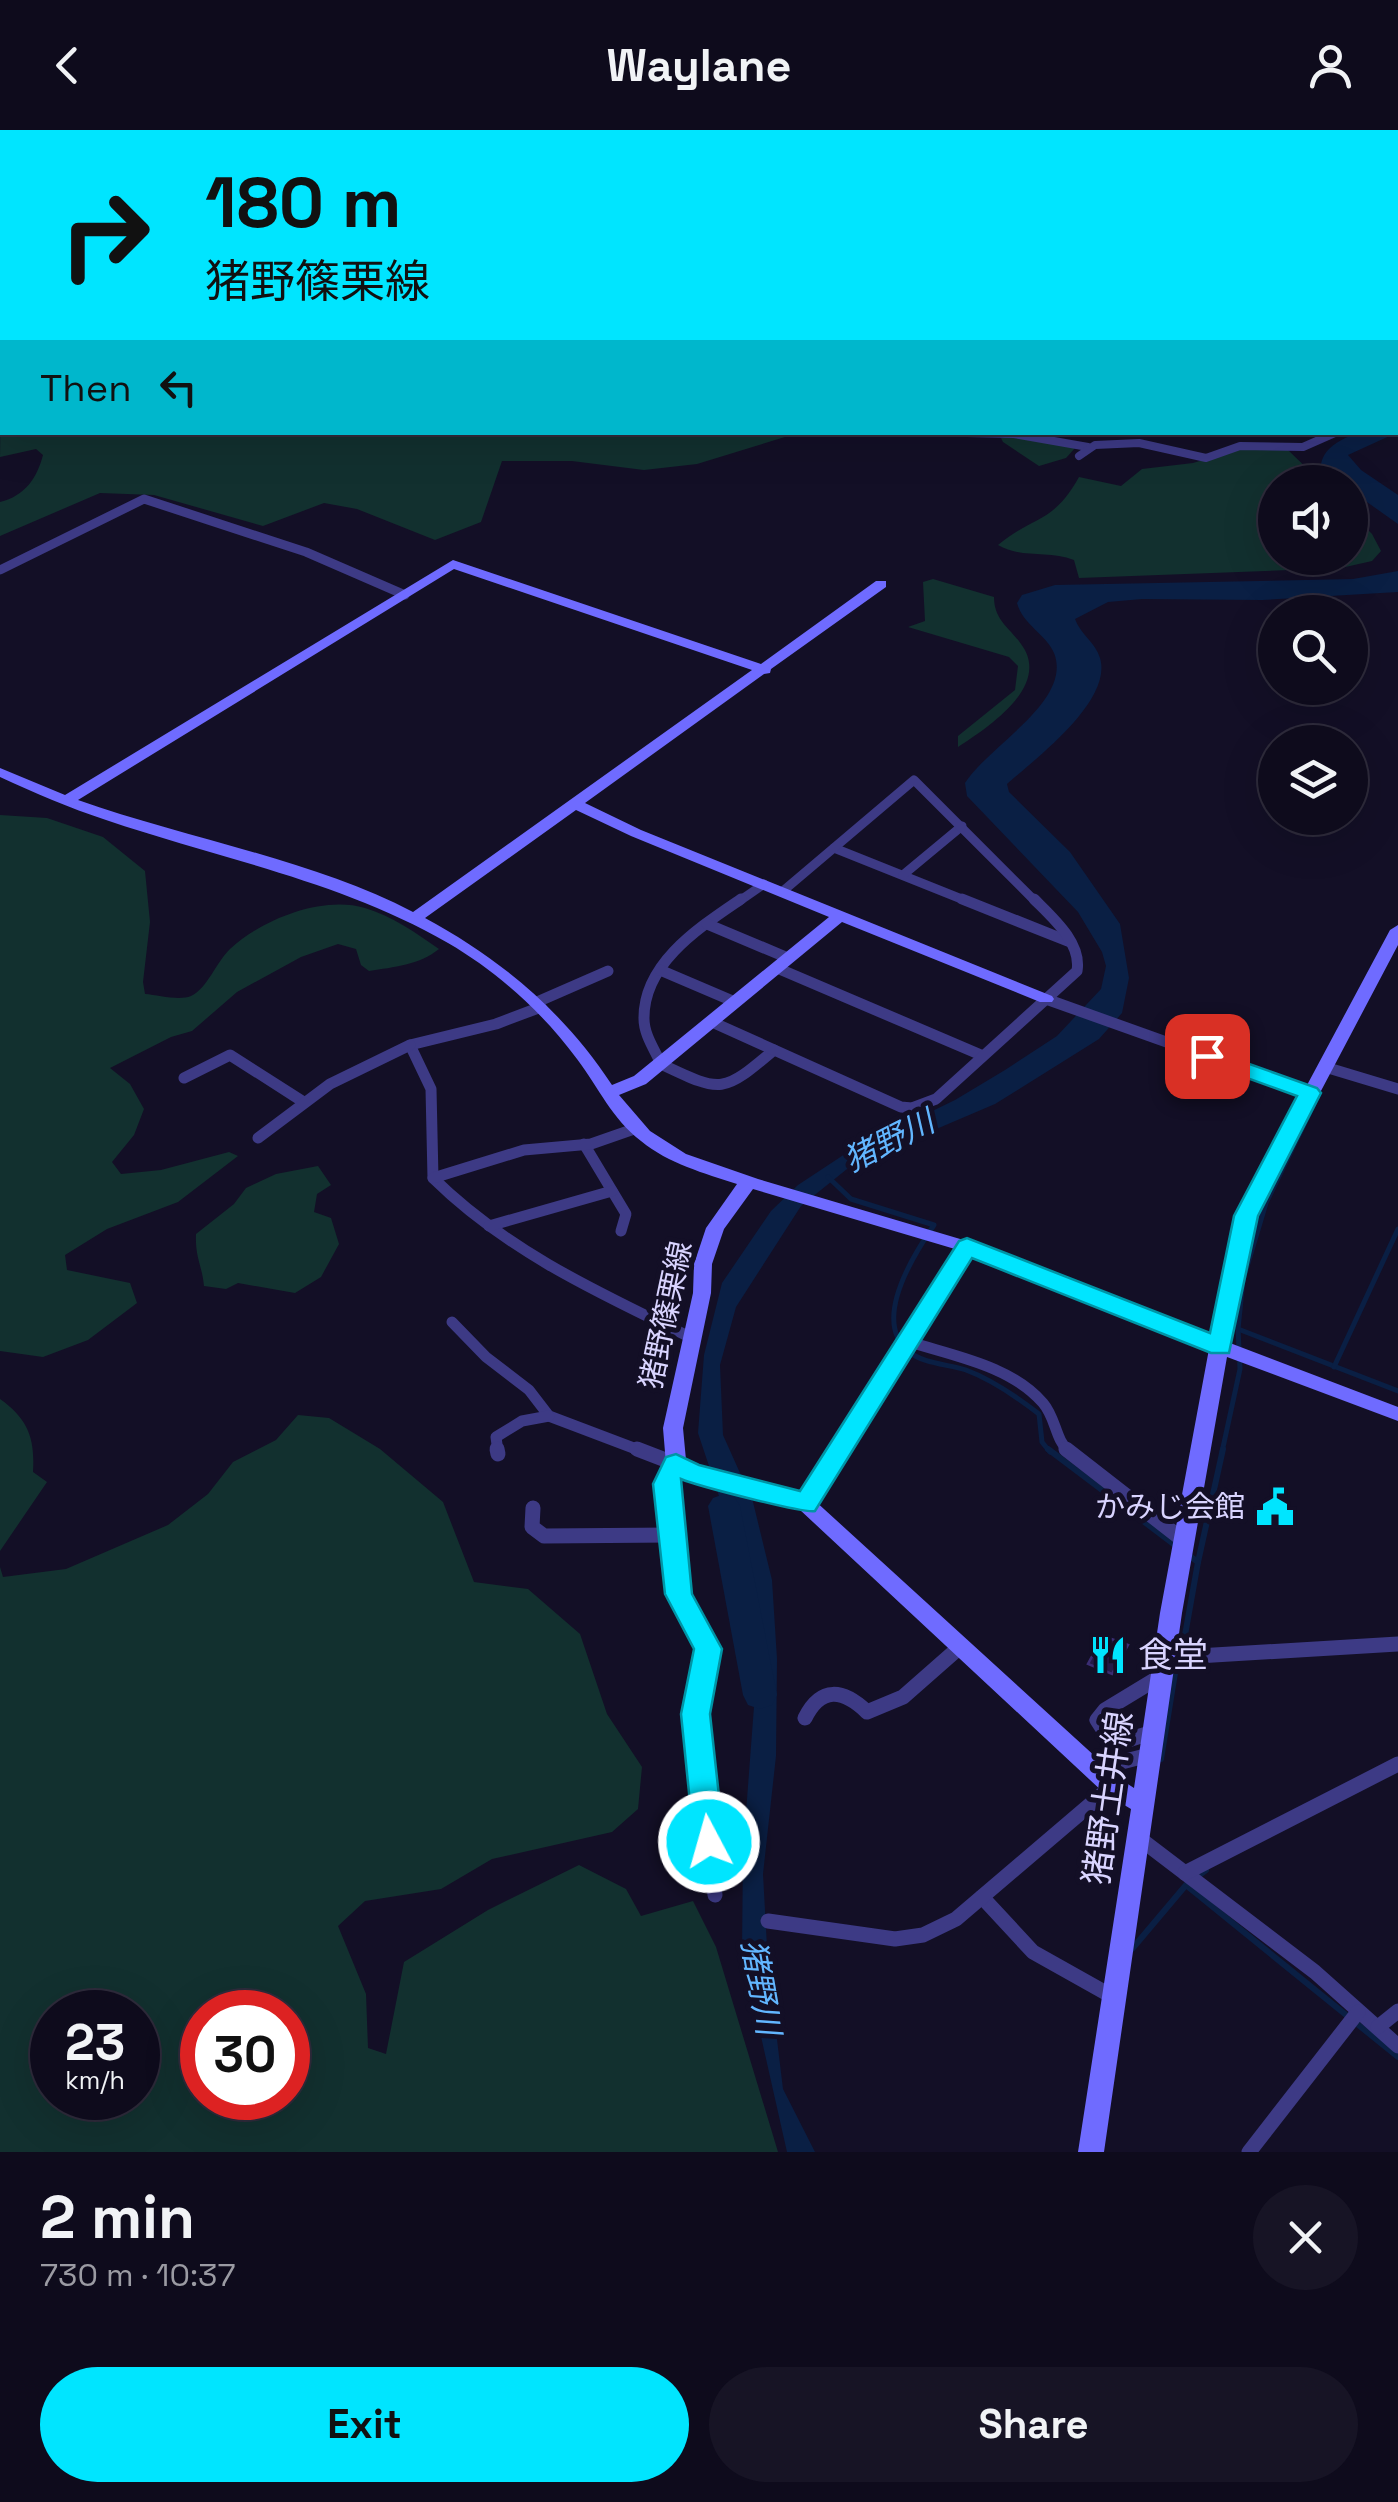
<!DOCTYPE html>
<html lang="en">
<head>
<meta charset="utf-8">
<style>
	:root { --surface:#0e0b1c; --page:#171425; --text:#f1f3f6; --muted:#9b9ba3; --line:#2e2b3b; --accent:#00e5ff }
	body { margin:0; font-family:"Space Grotesk","Noto Sans JP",sans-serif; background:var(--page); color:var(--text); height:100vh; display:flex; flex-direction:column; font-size:38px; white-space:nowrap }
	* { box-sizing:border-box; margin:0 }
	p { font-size:32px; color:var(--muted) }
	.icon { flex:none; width:55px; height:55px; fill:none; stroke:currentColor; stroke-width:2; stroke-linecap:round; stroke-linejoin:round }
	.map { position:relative; height:2022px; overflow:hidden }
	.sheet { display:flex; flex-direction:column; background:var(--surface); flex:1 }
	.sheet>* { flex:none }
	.hud { position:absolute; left:0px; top:0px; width:1400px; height:305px; box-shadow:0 10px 40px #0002,0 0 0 2px var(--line); background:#00e5ff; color:#111; overflow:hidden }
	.tools { position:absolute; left:1258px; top:335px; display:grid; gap:20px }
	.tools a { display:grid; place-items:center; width:110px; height:110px; border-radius:50%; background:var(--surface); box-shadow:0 10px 40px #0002,0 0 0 2px var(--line); font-size:50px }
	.speed { position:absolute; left:30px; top:1860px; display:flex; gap:20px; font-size:50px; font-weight:700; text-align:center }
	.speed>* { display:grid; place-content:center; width:130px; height:130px; border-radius:50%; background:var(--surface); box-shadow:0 10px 40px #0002,0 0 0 2px var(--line); line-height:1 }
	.speed small { font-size:25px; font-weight:400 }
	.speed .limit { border:15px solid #d22; background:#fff; color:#111 }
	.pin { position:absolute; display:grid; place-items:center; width:85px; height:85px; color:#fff; margin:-42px; border-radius:20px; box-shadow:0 5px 15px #0006 }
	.me { position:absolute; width:110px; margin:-55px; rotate:354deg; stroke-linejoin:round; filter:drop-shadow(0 0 8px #0008) }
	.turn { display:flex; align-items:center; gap:35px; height:210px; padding:0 40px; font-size:45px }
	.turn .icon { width:130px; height:130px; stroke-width:2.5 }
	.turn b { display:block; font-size:70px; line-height:85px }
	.then { display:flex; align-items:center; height:95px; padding:0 40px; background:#0003; gap:20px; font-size:38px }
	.round { display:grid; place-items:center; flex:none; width:105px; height:105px; border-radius:52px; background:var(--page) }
	.summary { display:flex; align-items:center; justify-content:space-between; height:170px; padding:0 40px }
	h1 { font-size:60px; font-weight:700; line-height:75px }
	.button { display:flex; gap:20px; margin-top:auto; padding:20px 40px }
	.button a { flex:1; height:115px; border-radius:60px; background:var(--accent); color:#111; font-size:40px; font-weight:700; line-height:115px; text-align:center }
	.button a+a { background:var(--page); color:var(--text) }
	header { display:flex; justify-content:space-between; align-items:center; height:130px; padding:0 40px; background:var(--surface); font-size:45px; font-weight:700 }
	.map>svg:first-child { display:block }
	.green { fill:#12302f; fill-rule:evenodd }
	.water { fill:#0a1f44 }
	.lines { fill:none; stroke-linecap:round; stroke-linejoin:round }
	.stream-far1 { stroke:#0a1f44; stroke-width:5 }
	.stream { stroke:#0a1f44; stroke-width:6 }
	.river { fill:#0a1f44; fill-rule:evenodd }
	.building { fill:#241b47; stroke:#3b2d73; stroke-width:2.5 }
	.street-far3 { stroke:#3d3a85; stroke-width:8 }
	.street-far2 { stroke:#3d3a85; stroke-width:9 }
	.street-far1 { stroke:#3d3a85; stroke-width:11 }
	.street { stroke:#3d3a85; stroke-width:15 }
	.secondary { fill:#6f6bff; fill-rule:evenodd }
	.route { fill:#00e5ff; stroke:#0095a6; stroke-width:2.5 }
	.labels { text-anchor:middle; stroke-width:10; stroke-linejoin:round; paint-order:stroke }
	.street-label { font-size:30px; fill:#d9d4ff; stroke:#130f26 }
	.poi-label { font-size:30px; fill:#d9d4ff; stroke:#130f26; text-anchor:end }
	.water-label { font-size:32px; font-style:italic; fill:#62b6ff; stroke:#130f26 }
	.near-poi-label { font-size:35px; fill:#d9d4ff; stroke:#130f26; text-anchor:start }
	.near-street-label { font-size:35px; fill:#d9d4ff; stroke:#130f26 }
</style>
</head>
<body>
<header><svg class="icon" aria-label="back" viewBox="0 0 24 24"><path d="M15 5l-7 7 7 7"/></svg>Waylane<svg class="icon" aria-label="person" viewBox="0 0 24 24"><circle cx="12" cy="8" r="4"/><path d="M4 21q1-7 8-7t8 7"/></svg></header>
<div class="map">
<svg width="1398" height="2022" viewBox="0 0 1398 2022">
	<rect width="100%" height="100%" fill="#130f26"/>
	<g class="green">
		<polygon points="87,0 861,0 862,2 87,2"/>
		<path d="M2,163V302L798,303L697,334L644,340L572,331H502L481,392L435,410L357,379L324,373L263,396L154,365L100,363L0,406V372C25,366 37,348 43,325L36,319L0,327Z"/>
		<polygon points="1007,306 1076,317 1066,328 1039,336 1003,312 1001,308"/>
		<path d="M1237,320H1288L1321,352H1275V428H1350V382L1372,404L1381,421L1372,431L1341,438L1079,448L1074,430C1047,420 1022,429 998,415C1034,385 1052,395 1079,347L1121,356L1142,339L1193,333Z"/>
		<path d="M933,449L994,467C994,490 1009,497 1021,514C1052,555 989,597 958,617V606L1015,560L1018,536L1009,527L908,497L925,491L923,452Z"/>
		<path d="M0,685L47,688L103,707L145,741L150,792L143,852L145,864C158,865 179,871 191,866C207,859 217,831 230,819C261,790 322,765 365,778C392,786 416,803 439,819C419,835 394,837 369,841L361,835L356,819L338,814L301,827L237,862L192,901L171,907L110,938L130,954L144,979L134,1005L112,1032L121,1044L161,1040L229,1022L238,1026L178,1072L107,1099L65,1125L67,1140L130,1153L137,1173L88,1210L43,1227L0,1221Z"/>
		<path d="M318,1036L331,1055L317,1064L314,1082L331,1088L339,1114L321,1147L295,1163L238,1153L226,1159L204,1156C202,1135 195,1128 196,1104L234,1074L246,1058L276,1044Z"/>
		<path d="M0,1269C28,1289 35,1308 33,1342L47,1352L0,1421Z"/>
		<path d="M298,1285L329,1288L380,1319L443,1372L474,1452L528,1459L580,1504L607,1584L642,1637L638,1679L612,1702L492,1729L441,1759L365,1771L338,1796L366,1864L368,1918L386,1924L404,1832L488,1780L579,1735L626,1759L641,1786L693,1771L716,1817L778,2022H0V1437L3,1447L66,1439L168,1395L208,1364L233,1332L276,1310ZM52,1882H138V1968H52ZM202,1882H288V1968H202Z"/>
	</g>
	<g class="water">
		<path d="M1356,303H1396L1348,325L1361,340L1398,365V394L1350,360V352H1339L1321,334C1325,316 1341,310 1356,303Z"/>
		<path d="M1398,441V462L1262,470L1142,469L1108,472L1075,489C1080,504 1096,513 1100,528C1113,571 1035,629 1007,654L1009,662L1070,722L1120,794L1129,848L1122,883L1099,909L995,974L852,1035L801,1076L736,1177L720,1235L723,1305L753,1372L772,1450L777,1529L776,1626L763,1744L768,1835L783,1959L815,2022H787L742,1822L743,1722L757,1537L733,1408L698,1303L704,1225L722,1153L771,1081L798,1055L848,1022L955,970L1005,940L1057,906L1101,859L1106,836L1102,822L1078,782L967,666L965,653C988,616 1073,571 1054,523C1046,504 1023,495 1017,473L1022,465L1055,455L1353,449Z"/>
	</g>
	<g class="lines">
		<g class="stream-far1">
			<path d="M828,1047L851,1069L934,1095C914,1124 872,1190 908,1221C923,1234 948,1234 966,1240C993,1250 1017,1267 1039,1284L1042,1312L1050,1322"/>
			<polyline points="1238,1199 1398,1261"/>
			<polyline points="1334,1237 1398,1099"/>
			<polyline points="1222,1322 1240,1239 1238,1199 1243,1150 1266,1073 1318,966"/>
		</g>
		<g class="stream">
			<polyline points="1048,1319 1175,1415"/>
			<polyline points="1198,1432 1223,1319"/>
			<polyline points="1182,1522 1198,1432 1188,1425"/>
			<polyline points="1161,1629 1177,1531"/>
			<polyline points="1187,1756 1398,1927"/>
			<polyline points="1132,1819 1186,1755 1206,1740"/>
		</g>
		<polygon class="river" points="724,1364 735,1368 740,1376 777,1565 772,1575 760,1579 748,1575 743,1565 708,1376 713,1368"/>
	</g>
	<polygon class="building" points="1103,1506 1128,1515 1112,1544 1088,1534"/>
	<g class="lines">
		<g class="street-far3">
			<polyline points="920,302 1014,304 1088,317"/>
			<polyline points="1079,326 1095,315 1139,313 1206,328 1240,316 1303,317 1337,302"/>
		</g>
		<g class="street-far2">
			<polyline points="0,440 144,369 306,422 405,465"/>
			<polyline points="834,718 969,772"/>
			<polyline points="903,745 962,696"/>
			<polyline points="783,761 914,650 1036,772"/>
			<polyline points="738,772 764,754"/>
		</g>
		<g class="street-far1">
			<path d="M741,769C700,797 643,833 644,889C644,905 655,920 661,934C722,963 722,964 774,920"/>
			<polyline points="962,769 1070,812"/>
			<polyline points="707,794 788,828"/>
			<polyline points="777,838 981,925"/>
			<polyline points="660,840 735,872"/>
			<polyline points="1046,869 1309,963"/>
			<polyline points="537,872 608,841"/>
			<path d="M541,877L496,894L410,915L431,959L433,1048C507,1121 599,1163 692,1208"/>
			<path d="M712,892L901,977L912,978L936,969L1077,841C1082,813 1053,788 1034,769"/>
			<polyline points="1325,937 1398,959"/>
			<polyline points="184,948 230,925 302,971"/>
			<polyline points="258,1008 330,954 410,915"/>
			<polyline points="584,1014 626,1084 621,1101"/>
			<polyline points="433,1048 524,1020 591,1014 634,999"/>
			<polyline points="489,1096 612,1061"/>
			<polyline points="452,1192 486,1227 529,1260 549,1286 644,1322"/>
			<path d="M907,1211C953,1226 1010,1235 1043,1273C1056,1288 1055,1309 1069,1322"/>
			<polyline points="498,1322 496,1307 522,1291 549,1286"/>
			<polyline points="839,1322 967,1117"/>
		</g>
		<g class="street">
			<polyline points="497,1319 498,1324"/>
			<polyline points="637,1319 676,1334 666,1355 678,1464 708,1519 695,1584 715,1765"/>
			<polyline points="1066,1319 1183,1410"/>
			<polyline points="806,1374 840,1319"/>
			<polyline points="533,1378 532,1397 544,1406 672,1405"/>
			<polyline points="1164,1528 1398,1514"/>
			<path d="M805,1588C821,1556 843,1559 867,1582L903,1567L961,1516"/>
			<polyline points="1153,1602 1128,1610 1106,1604 1097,1590 1105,1580 1161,1546"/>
			<polyline points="1091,1633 1110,1635 1149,1625"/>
			<polyline points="1139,1708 1315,1842 1398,1916"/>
			<polyline points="1185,1743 1398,1634"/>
			<polyline points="982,1767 1033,1822 1115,1868"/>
			<polyline points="768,1791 895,1809 923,1805 956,1789 1112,1656"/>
			<polyline points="1378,1897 1398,1881"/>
			<polyline points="1249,2022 1358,1882"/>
		</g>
		<g class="secondary">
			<polygon points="865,0 876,0 878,2 867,2"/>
			<path d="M453,430L761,534L876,451H886V457L771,539L770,543L764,544L585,673L641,700L1052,866L1054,869L1052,872H1040L842,792L646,954L619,965L650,1001L686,1024L758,1049L977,1114L1212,1205L1237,1086L1390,800L1398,795V815L1255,1086L1230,1213L1398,1277V1291L1227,1227L1182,1483L1104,2022H1078L1131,1679L1104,1663L799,1379L699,1353L669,1339L666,1334L663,1298L693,1163L694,1134L706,1098L737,1054C704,1043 669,1034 641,1011C612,989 599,958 577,929C543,883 498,842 448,813C341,751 221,729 106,690C69,678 35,663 0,647V638L65,665ZM454,439L752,540L413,782C314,730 185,708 78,670ZM576,680L631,706L829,787L634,946L612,955C564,882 501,829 425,788ZM753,1059L965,1122L1209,1219L1160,1483L1134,1658L1120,1649L813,1369L712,1342L686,1330L683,1298L711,1163L712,1134L724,1099Z"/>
		</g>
	</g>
	<path class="route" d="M1207,919L1317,958L1321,963L1258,1086L1229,1223H1211L972,1128L815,1381C805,1384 698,1356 681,1349L692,1464L722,1519L710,1584L724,1712L719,1721L709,1725L698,1721L694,1712L681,1584L694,1519L665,1464L653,1354L666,1327L676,1324L699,1335L800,1361L959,1111L967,1108L1210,1203L1234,1086L1297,966L1200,931L1196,926Z"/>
	<defs>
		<g id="civic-bare" transform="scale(3)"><path d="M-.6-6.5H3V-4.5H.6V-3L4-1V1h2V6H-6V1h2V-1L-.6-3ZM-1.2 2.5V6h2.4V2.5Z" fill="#00e5ff" stroke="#130f26" stroke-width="2.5" paint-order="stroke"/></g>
		<g id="restaurant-bare" transform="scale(3)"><path d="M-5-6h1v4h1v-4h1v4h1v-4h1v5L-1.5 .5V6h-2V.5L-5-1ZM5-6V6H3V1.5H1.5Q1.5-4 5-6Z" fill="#00e5ff" stroke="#130f26" stroke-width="2.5" paint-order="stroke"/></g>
	</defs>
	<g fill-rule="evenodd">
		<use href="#civic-bare" x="1275" y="1377"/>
		<use href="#restaurant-bare" x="1108" y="1525"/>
	</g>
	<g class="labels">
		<g class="street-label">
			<text transform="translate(666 1185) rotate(-78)" y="10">猪野篠栗線</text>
		</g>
		<g class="poi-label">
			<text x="1245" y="1387">かみじ会館</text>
		</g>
		<g class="water-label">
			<text transform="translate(889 1011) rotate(-27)" y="11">猪野川</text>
			<text transform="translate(761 1857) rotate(80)" y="11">猪野川</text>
		</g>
		<g class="near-poi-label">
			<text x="1138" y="1537">食堂</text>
		</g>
		<g class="near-street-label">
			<text transform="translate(1108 1668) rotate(-82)" y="12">猪野土井線</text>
		</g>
	</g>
</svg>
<div class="tools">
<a><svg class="icon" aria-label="sound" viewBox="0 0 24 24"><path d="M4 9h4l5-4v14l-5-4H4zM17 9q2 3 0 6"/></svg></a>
<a><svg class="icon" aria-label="search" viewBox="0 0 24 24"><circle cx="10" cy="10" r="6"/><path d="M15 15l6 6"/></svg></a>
<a><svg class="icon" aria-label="layers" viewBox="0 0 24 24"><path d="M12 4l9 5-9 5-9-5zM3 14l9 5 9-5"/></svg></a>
</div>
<div class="speed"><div>23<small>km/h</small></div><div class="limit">30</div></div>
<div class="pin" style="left:1207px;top:926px;background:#d93025"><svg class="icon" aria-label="arrive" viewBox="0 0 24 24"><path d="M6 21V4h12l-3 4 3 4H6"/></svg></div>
<svg class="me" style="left:709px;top:1712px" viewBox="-20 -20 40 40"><circle r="17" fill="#00e5ff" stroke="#fff" stroke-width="3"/><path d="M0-11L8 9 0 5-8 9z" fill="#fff"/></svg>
<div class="hud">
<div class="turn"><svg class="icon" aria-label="right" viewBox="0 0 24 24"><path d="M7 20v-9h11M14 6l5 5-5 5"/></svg><div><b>180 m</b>猪野篠栗線</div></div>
<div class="then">Then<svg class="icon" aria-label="left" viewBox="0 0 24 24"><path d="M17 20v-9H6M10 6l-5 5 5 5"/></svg></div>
</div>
</div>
<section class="sheet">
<div class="summary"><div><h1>2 min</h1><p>730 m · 10:37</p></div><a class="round"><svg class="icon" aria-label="close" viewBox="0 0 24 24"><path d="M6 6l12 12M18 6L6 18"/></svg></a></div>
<div class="button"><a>Exit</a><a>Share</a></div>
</section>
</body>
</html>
